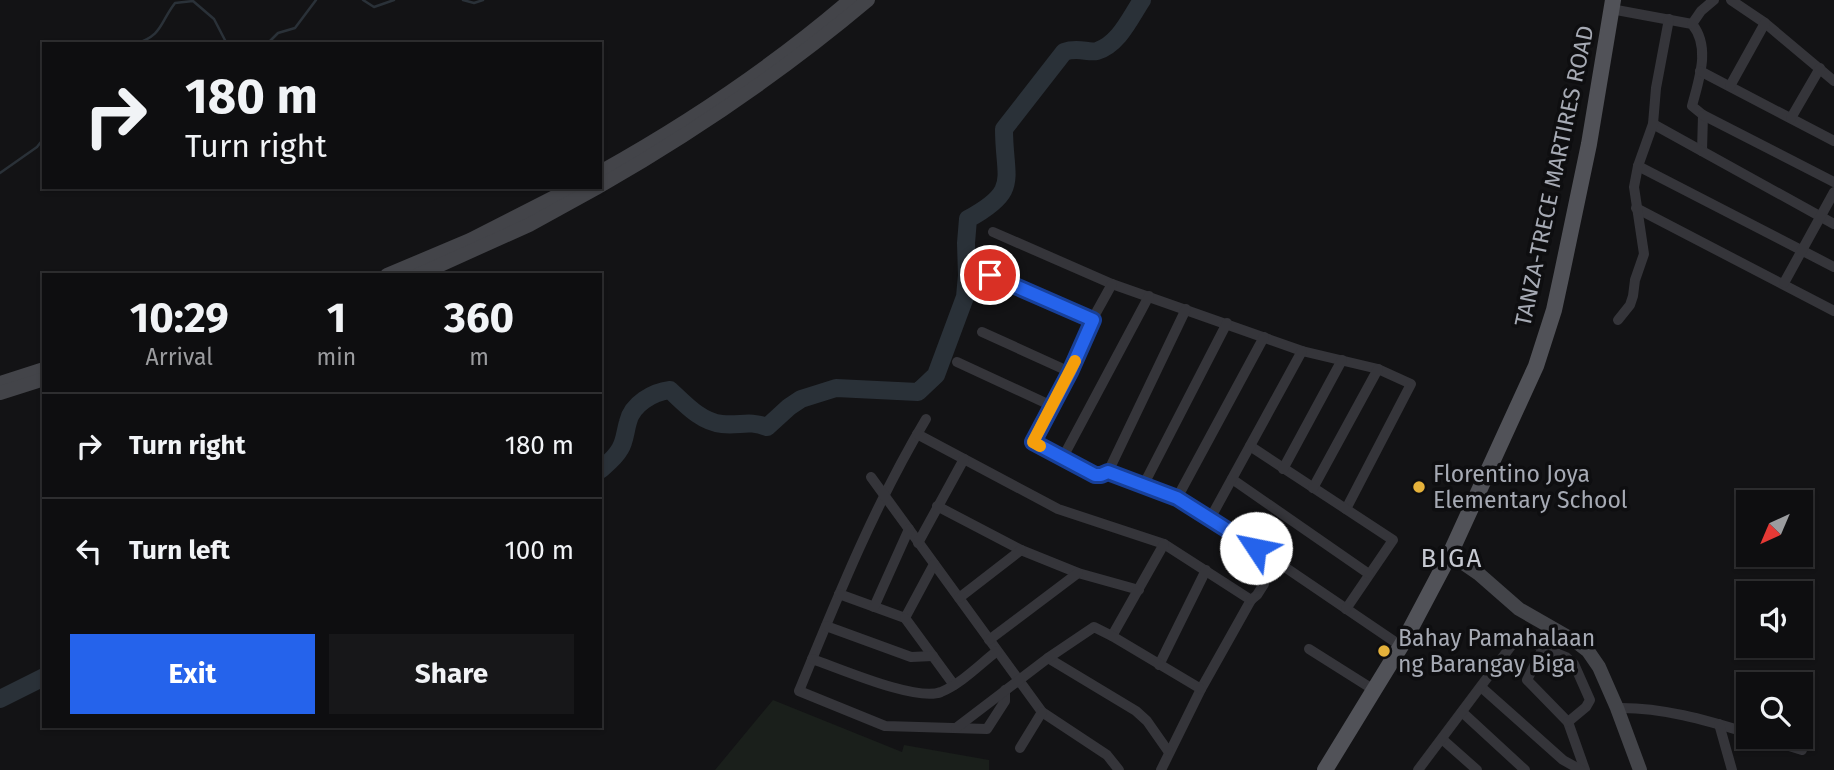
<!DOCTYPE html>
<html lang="en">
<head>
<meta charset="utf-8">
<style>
	:root { --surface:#0e0e10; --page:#171719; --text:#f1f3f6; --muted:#9b9c9f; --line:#2e2e30; --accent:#2563eb }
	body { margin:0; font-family:"Fira Sans",sans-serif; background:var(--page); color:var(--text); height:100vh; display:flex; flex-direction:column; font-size:26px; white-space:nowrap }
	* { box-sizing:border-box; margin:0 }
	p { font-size:23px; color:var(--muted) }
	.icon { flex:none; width:38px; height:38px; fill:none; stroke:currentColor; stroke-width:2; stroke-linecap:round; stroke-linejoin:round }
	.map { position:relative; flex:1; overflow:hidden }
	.side { position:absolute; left:42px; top:273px; width:560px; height:455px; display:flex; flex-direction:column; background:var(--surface); border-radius:0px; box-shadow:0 2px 5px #0004,0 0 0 2px var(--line) }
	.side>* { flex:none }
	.hud { position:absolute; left:42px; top:42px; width:560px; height:147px; border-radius:0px; box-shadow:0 2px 5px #0004,0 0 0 2px var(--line); background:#0e0e10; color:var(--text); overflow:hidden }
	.needle { width:46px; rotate:224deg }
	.buttons { position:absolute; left:1736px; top:490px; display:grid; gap:14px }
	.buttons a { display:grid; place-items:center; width:77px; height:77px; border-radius:0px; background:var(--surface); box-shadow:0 2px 5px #0004,0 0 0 2px var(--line); font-size:35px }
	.pin { position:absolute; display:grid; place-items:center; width:60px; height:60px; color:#fff; margin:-30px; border:4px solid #fff; border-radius:50%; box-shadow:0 2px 7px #0007 }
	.me { position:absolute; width:77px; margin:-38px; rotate:304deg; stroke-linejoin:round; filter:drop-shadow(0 0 5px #0008) }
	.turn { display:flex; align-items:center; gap:24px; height:147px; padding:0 28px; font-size:32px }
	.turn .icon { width:91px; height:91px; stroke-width:2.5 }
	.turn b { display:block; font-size:49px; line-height:60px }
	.eta { display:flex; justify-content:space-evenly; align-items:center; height:119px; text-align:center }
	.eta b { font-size:42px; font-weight:700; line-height:49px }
	.cta { display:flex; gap:14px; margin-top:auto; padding:14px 28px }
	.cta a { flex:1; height:80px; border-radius:0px; background:var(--accent); color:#fff; font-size:28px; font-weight:700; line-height:80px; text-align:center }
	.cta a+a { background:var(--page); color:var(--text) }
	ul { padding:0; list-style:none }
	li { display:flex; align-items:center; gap:21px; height:105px; padding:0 28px; border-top:2px solid var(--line) }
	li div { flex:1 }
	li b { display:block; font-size:26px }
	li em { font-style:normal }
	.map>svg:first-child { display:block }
	.green { fill:#1a1f1b }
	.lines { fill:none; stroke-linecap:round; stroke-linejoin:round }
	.stream { stroke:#2a3138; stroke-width:2.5 }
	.river { stroke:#2a3138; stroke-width:18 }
	.street { stroke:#35353a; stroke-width:10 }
	.secondary { stroke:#434449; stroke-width:14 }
	.primary { stroke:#515258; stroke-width:16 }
	.route-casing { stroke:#184099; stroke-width:18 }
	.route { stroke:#2563eb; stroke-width:12 }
	.slow { stroke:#f59e0b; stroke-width:12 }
	.poi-dot { fill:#e5b23b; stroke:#0e0e10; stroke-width:2.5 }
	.labels { text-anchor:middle; stroke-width:7; stroke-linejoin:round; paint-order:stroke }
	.street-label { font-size:23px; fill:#a6aab4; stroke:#0e0e10 }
	.poi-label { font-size:23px; fill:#a6aab4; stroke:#0e0e10; text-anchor:start }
	.quarter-label { font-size:26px; letter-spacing:2px; fill:#c6c9d1; stroke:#0e0e10 }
</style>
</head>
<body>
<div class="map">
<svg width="1834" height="770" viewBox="0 0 1834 770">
	<rect width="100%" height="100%" fill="#131315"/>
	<polygon class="green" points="773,700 902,752 904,745 989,760 989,770 715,770"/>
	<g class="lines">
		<g class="stream">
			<polyline points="363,0 374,7 394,0"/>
			<polyline points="463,0 474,3 483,0"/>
			<path d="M135,44C163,35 159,24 175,3L193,1L214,19L227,44"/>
			<polyline points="267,44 278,33 295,28 316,0"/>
			<polyline points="0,173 37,147 44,138"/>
		</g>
		<g class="river">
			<path d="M600,470C608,463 615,458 620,449C625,441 625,432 628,422C632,404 653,392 670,390C685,404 701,422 722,424C740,426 749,420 767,427L789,407L801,399L836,388L918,392L936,375L965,297L967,275L966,243L968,219C1021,190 1004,180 1004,129L1064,52C1078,47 1088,53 1097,51C1119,44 1130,18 1142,0"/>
			<polyline points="0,699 44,677"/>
		</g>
		<g class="street">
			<polyline points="1731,0 1765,23 1834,81"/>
			<path d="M1611,9L1692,24C1711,47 1699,79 1692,106L1703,115L1702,151"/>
			<polyline points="1692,24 1701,11 1714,0"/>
			<polyline points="1700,71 1834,141"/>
			<polyline points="1730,86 1765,23"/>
			<polyline points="1703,115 1834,182"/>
			<polyline points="1791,118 1820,68"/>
			<polyline points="1653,124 1834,224"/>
			<polyline points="1638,166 1834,267"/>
			<polyline points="1636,208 1834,311"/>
			<polyline points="993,232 1112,284 1302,351 1378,369 1411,384 1346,509"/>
			<polyline points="990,275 1092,320"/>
			<polyline points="1784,283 1834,192"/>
			<polyline points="1186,309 1108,472 1177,498 1211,517 1401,646"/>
			<polyline points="1618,320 1630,305 1633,296 1635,280 1644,254 1634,187 1638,166 1653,124 1656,88 1669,19"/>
			<polyline points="982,332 1070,372"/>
			<polyline points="957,362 1052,406"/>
			<path d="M926,419C875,504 837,598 799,691L885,726L987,729L1005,701V690"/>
			<polyline points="917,434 1058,509 1164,544 1251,600 1201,689 1161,770"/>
			<polyline points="1250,446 1393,540 1346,609"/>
			<polyline points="1062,459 1149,296"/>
			<polyline points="1283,469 1342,360"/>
			<polyline points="1108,472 1101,476 1095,475 1033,442 1070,372 1092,320 1112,284"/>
			<polyline points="871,477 1042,712 1107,755 1119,770"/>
			<polyline points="1232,479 1369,574"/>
			<polyline points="1144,484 1227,323"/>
			<polyline points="1313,488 1378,369"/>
			<polyline points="1177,498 1264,337"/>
			<polyline points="937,506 1021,550 1078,573 1139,590"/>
			<polyline points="1211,517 1302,351"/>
			<polyline points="918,543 964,459"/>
			<polyline points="839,594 905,618 934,564"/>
			<polyline points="959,598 1021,550"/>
			<polyline points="1251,600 1257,595 1264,584"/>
			<polyline points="874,607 909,529"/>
			<polyline points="905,618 954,685"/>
			<polyline points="826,626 911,657 933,656"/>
			<polyline points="1552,630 1527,680 1568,722 1585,770"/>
			<polyline points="1112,636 1164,544"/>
			<polyline points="989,640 1078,573"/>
			<polyline points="1309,649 1374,690"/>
			<polyline points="1048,658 1136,711 1147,721 1168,751"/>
			<path d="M812,659C839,668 916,702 941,692C962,683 979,665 997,651"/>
			<polyline points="1159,665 1206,570"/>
			<polyline points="1481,687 1563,760 1581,770"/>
			<path d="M1617,708C1661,707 1706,720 1748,733"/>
			<polyline points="1462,712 1525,770"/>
			<polyline points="1719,724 1732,770"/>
			<polyline points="956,728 1048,658 1094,627 1112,636 1201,689"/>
			<polyline points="1760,737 1802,750"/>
			<polyline points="1442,739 1477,770"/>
			<polyline points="1020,748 1042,712"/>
			<polyline points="1418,770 1514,642 1520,638 1566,657 1574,664 1590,700 1586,707 1568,722"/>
		</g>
		<g class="secondary">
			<path d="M600,172C688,123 773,66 850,0"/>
			<path d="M600,186C694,132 785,70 868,0"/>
			<polyline points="387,275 470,240 574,187"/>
			<polyline points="418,275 529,225 598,187"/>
			<polyline points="0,383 44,369"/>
			<polyline points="0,393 44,379"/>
			<polyline points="1450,554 1479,574 1519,609 1575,641 1588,651 1599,667 1617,708 1640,770"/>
		</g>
		<polyline class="primary" points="1325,770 1404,641 1450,554 1536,366 1554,310 1562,273 1589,144 1613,0"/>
	</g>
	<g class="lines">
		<g class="route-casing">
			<polyline id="route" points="990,275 1093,320 1070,372 1033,442 1095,475 1101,475 1108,472 1177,498 1256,548"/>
		</g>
		<use href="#route" class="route"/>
		<polyline class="slow" points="1040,446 1033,442 1075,361"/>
	</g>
	<g class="poi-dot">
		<circle cx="1419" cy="487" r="7"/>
		<circle cx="1384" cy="651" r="7"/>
	</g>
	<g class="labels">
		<g class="street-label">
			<text transform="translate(1554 176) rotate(-78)" y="8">TANZA-TRECE MARTIRES ROAD</text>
		</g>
		<g class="poi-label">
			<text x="1433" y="482">Florentino Joya<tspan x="1433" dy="26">Elementary School</tspan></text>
			<text x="1398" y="646">Bahay Pamahalaan<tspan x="1398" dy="26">ng Barangay Biga</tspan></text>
		</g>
		<g class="quarter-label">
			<text x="1452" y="567">BIGA</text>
		</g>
	</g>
</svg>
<div class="buttons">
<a><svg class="needle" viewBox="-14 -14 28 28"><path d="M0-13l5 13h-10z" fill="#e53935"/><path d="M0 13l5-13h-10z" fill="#9b9c9f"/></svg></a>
<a><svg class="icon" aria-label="sound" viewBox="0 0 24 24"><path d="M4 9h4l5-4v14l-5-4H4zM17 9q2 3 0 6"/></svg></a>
<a><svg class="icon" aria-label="search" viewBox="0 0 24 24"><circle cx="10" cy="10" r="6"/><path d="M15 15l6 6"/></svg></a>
</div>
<div class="pin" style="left:990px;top:275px;background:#d93025"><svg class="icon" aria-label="arrive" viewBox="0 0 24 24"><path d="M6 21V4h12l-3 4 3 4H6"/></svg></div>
<svg class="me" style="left:1256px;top:548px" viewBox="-20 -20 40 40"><circle r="19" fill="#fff"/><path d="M0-13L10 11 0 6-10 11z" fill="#2563eb"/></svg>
<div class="hud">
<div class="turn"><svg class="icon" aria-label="right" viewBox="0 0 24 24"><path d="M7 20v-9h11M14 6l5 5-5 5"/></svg><div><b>180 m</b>Turn right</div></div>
</div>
<section class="side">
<div class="eta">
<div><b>10:29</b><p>Arrival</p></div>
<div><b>1</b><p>min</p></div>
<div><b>360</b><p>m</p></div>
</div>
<ul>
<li><svg class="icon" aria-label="right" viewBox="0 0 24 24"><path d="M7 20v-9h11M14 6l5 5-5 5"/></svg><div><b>Turn right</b></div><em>180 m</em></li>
<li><svg class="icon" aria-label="left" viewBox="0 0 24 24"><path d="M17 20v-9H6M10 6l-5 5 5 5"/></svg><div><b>Turn left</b></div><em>100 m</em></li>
</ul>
<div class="cta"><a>Exit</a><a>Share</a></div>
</section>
</div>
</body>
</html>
